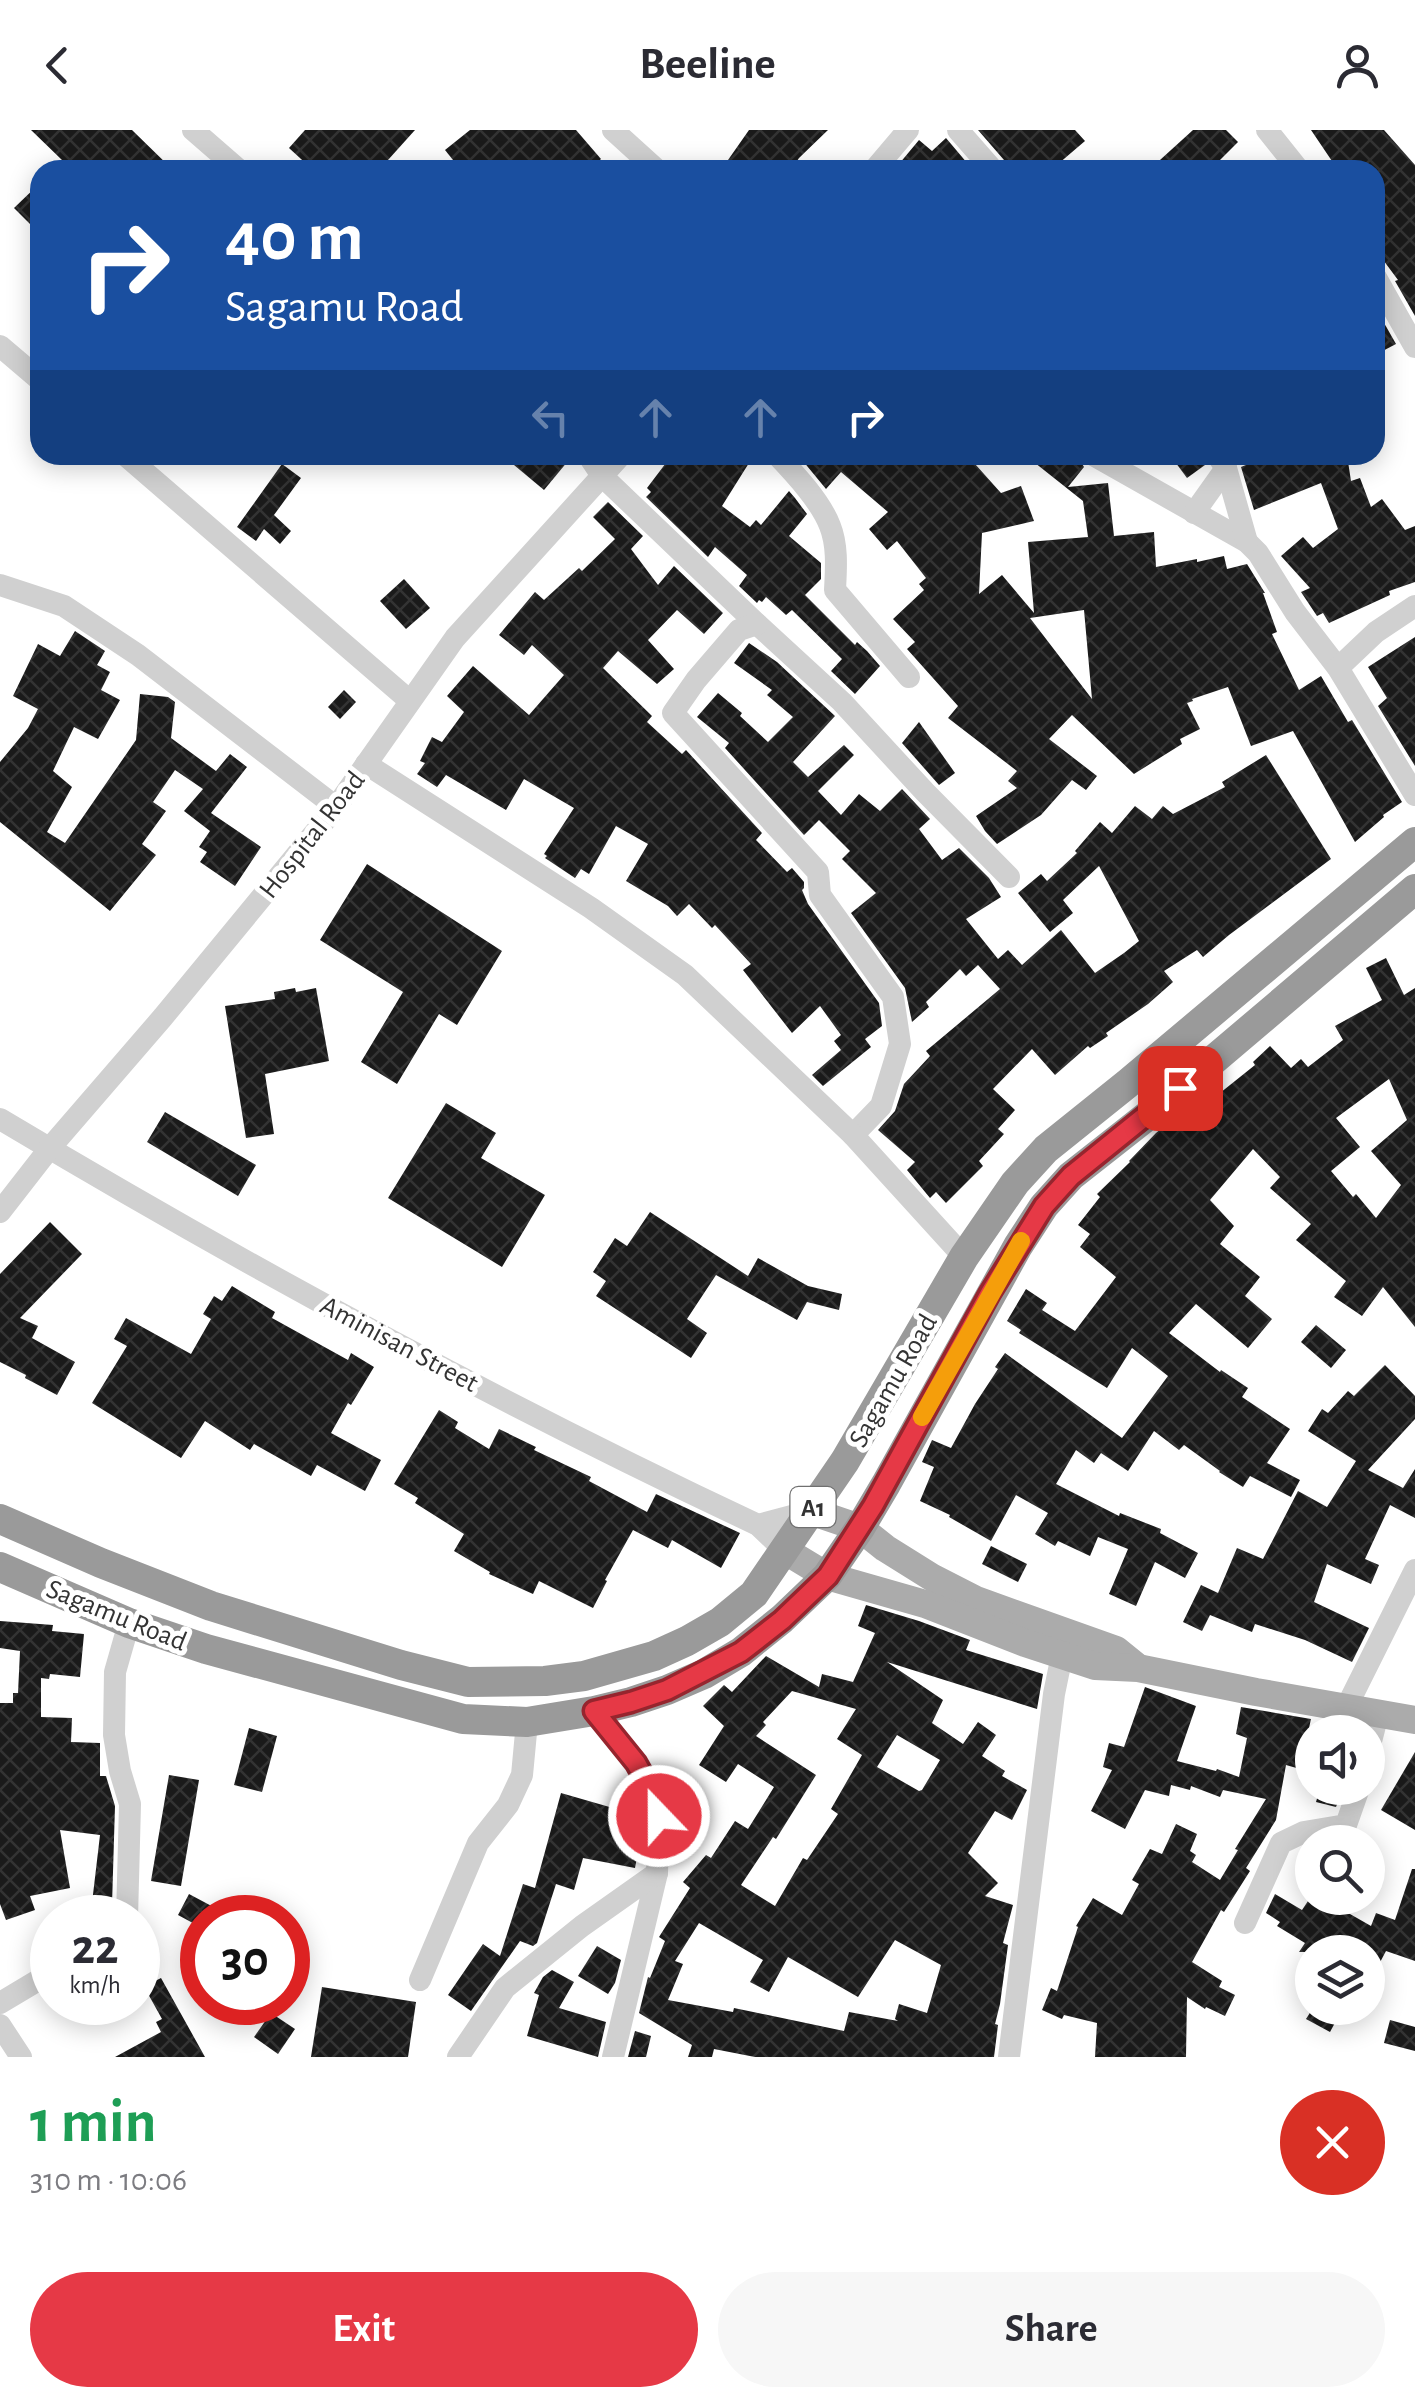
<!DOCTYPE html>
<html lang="en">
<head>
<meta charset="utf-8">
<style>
	:root { --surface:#fff; --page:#f7f7f7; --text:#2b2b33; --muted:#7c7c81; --accent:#e63946 }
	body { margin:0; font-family:"Alegreya Sans",sans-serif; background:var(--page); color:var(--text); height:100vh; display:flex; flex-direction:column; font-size:38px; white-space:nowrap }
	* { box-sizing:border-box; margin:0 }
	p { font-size:32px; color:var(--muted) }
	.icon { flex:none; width:55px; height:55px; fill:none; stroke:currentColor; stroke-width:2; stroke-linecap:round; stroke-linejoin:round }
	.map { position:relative; height:1927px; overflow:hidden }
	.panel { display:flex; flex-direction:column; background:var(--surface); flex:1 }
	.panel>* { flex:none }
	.top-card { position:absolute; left:30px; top:30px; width:1355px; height:305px; border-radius:30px; box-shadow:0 5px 25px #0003; background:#1a4fa0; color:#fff; overflow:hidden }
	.fabs { position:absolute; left:1295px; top:1585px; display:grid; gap:20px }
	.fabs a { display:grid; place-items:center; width:90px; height:90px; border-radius:50%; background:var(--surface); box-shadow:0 5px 25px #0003; font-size:50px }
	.speed { position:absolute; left:30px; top:1765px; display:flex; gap:20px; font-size:50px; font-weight:700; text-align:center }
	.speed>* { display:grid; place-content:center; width:130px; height:130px; border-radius:50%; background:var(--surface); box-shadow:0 5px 25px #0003; line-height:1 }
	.speed small { font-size:25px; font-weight:400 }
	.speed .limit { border:15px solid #d22; background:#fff; color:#111 }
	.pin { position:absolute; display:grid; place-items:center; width:85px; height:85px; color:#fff; margin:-42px; border-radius:20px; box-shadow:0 5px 15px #0006 }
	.me { position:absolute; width:110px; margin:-55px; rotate:338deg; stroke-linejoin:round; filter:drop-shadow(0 0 8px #0008) }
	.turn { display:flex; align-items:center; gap:35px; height:210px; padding:0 30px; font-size:45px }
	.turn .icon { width:130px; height:130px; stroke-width:2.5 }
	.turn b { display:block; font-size:70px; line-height:85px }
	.lanes { display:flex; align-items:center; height:95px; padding:0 30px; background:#0003; justify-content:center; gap:50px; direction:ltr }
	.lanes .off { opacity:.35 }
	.round { display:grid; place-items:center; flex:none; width:105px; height:105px; border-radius:52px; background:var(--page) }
	.summary { display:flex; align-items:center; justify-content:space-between; height:170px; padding:0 30px }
	h1 { font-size:60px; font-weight:700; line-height:75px; color:#1e9e55 }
	.primary-button { display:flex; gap:20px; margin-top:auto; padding:20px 30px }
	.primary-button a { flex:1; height:115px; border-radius:60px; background:var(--accent); color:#fff; font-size:40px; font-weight:700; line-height:115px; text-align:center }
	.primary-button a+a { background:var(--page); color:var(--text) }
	header { display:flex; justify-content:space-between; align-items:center; height:130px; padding:0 30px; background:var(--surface); font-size:45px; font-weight:700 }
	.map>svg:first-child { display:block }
	.building { fill:url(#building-cross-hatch); fill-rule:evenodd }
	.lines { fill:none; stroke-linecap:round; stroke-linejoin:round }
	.minor { stroke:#d0d0d0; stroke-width:22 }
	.major { stroke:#ababab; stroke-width:28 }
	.highway { stroke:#9a9a9a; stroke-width:30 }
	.route-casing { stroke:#96252e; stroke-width:25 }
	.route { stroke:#e63946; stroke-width:18 }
	.slow { stroke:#f59e0b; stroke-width:18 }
	.labels { text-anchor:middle; stroke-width:10; stroke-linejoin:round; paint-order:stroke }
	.shield { fill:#fff; stroke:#707070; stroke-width:2.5 }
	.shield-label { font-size:25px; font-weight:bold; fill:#333 }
	.street-label { font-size:28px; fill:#333; stroke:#fff }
</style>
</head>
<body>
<header><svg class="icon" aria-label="back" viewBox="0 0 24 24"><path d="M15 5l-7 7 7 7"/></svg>Beeline<svg class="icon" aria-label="person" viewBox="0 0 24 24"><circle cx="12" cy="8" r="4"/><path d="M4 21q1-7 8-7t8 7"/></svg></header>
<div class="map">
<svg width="1415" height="1927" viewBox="0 0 1415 1927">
	<defs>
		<pattern id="building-cross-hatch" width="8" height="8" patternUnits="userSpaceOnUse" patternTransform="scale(2.5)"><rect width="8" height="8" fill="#1a1a1a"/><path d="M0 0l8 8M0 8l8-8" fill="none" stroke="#333"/></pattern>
	</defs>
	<rect width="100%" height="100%" fill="#fff"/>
	<g class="building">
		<polygon points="31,0 132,0 173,40 52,40 62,30"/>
		<polygon points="305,0 415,0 379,40 313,40 289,18"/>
		<polygon points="470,0 576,0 601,29 589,40 461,40 445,20"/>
		<polygon points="749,0 828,0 799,28 791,40 721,40"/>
		<polygon points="978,0 1075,0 1085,11 1051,40 1008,40 1004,30"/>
		<polygon points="1193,0 1226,0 1238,12 1210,40 1149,40"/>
		<polygon points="1311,0 1384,0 1415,35 1415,186 1395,151 1398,150 1375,119 1375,40 1338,40"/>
		<polygon points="946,8 973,40 894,40 919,10 932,21"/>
		<polygon points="40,53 40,104 14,78"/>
		<polygon points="1375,177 1396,214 1375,225"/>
		<polygon points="502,325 573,325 544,360"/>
		<polygon points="672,325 754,325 722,376 750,397 756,390 761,395 789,361 795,368 807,384 789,406 821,433 821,449 805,465 855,515 857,512 867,521 880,536 855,564 831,541 842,529 792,480 786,485 766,467 762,472 759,470 757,473 739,456 747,445 715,417 708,427 646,367 651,362 647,358"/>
		<path d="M798,325H967L1001,363L1021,356L1034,391L982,403L979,464L1002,445L1034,483L1028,412L1088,407L1083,371L1025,325H1077L1084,337L1068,357L1108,353L1114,406L1154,402L1156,437L1197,429V432L1224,426L1227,439L1247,434L1265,463H1263L1277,502L1272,504L1299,560L1321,546L1348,592L1352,590L1402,672L1383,685L1384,687L1355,712L1293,601L1251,616L1228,557L1192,569L1193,571L1187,573L1200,599L1180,609L1182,614L1134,644L1072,585L1049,609L1097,646L1086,660L1072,650L1041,685L997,714L985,701L976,686L1017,658L1008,651L1017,641L948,588L958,576L907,519L915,512L893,489L924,460L919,454L926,448L897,411L887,420L869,399L888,382L841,342L826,359ZM1084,480L1092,569L1030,488Z"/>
		<polygon points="1170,325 1202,325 1205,335 1187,348"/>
		<polygon points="1270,325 1347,325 1351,351 1360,348 1371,377 1382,369 1405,400 1415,396 1415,452 1389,461 1390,465 1329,493 1323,483 1317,486 1301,462 1310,458 1281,426 1303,407 1313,418 1338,399 1321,353 1254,380 1241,337"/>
		<polygon points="282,334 301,348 274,385 291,401 280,414 264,399 256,411 237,397"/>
		<polygon points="608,372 643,406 631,419 658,455 674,436 723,483 704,504 677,480 648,510 674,539 657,554 618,521 603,538 652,586 647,592 682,624 686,620 762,703 756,710 787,742 792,738 804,752 804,758 802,760 808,774 879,873 882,896 865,909 871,917 823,956 812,945 841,920 834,911 841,905 820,876 792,903 743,840 751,834 715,795 712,798 689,774 677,786 668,776 626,751 648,714 616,696 589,744 581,739 575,748 545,728 547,726 544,724 574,678 524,649 506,680 446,645 437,657 417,644 425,633 420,631 432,607 442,612 464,582 447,566 473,536 529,585 564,545 532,515 524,525 499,505 535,462 544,470 579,438 582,441 615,409 593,387"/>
		<polygon points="404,449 430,478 406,499 380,471"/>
		<polygon points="75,501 105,521 97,535 110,542 101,560 120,570 98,609 74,597 53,641 72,657 47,702 65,713 136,610 140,564 168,567 175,572 171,608 216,641 230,624 247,637 211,683 261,717 235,756 200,732 207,722 199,717 210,701 184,681 203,659 175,640 153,672 166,681 142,714 156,725 110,781 0,692 0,632 28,598 38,579 13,566 38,514 60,526"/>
		<polygon points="1415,507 1415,636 1378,576 1387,568 1368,537"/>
		<polygon points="749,513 777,532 835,586 793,632 808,647 844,615 854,625 818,661 841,685 859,664 880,681 902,659 930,689 919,699 942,730 959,718 989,748 1001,767 966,789 998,829 1008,820 1022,835 1061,800 1095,843 1124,823 1139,811 1099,736 1063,770 1073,783 1050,802 1018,763 1041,744 1047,751 1077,723 1075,721 1100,692 1112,703 1135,676 1152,689 1163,676 1173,684 1225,657 1222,652 1266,625 1331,729 1229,805 1203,827 1197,820 1164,841 1173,852 1148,874 1106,903 1108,906 1090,918 1088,916 1055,945 1032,919 993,959 1015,980 998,999 1004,1004 979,1031 983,1036 946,1073 936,1062 930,1068 907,1040 915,1032 878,1000 895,981 904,954 930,926 926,921 1000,859 978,835 966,846 960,839 926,872 929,877 912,892 905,858 851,783 876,763 842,729 850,721 819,690 804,705 725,618 729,613 697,587 718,563 742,583 740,586 768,612 793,587 767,565 772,560 734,533"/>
		<polygon points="344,560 356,572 340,589 328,577"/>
		<polygon points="919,592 955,643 939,655 902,613"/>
		<polygon points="367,734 502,821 457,895 439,884 397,954 361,932 403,862 320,810"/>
		<path d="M1386,828L1404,865L1415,858V1197L1383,1157L1362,1186L1334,1167L1346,1151L1296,1110L1311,1094L1270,1058L1280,1047L1253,1019L1210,1070L1234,1096L1220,1114L1260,1147L1245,1166L1272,1189L1248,1218L1196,1174L1169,1203L1220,1242L1221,1240L1248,1258L1242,1267L1290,1299L1267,1333L1300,1350L1291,1367L1250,1346L1243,1357L1219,1342L1220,1341L1184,1315L1179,1320L1154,1301L1128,1341L1101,1323L1094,1333L1076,1320L1056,1354L1119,1386L1120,1383L1161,1399L1160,1403L1198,1423L1185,1448L1155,1432L1136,1476L1109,1464L1128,1419L1098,1407L1090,1426L1058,1411L1055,1416L1035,1404L1048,1383L1016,1365L991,1411L949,1387L950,1385L920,1371L934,1337L922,1332L932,1310L951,1318L975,1274L998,1239L995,1237L1005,1223L1122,1308L1168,1246L1132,1218L1107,1258L1019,1203L1021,1200L1007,1191L1026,1159L1047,1173L1042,1180L1075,1201L1116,1147L1080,1117L1090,1104L1078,1095L1100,1067L1097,1064L1130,1032L1129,1031L1156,1003L1196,970L1201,976L1218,961L1220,963L1255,935L1253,932L1270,916L1291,938L1301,929L1308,937L1343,910L1335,896L1382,870L1366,838ZM1389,949L1407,990L1371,1021L1401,1055L1376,1088L1356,1064L1353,1067L1331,1041L1360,1017L1336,988Z"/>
		<polygon points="295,858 296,862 316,858 329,931 265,944 274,1004 246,1008 225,876 275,869 274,862"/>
		<polygon points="446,973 496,1003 481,1028 545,1065 502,1137 388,1068"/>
		<polygon points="165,982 256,1035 238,1066 147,1012"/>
		<polygon points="650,1082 748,1146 758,1128 808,1156 842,1164 839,1180 807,1172 797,1190 716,1145 687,1189 707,1203 691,1228 596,1166 606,1151 593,1142 615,1108 627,1116"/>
		<polygon points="50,1092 82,1124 20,1188 38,1196 32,1208 75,1232 57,1265 25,1248 26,1245 0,1232 0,1144"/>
		<polygon points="232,1156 275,1182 272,1188 348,1230 351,1223 374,1237 351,1275 348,1273 331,1303 381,1330 365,1361 317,1335 311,1346 254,1314 250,1320 205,1291 181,1328 92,1273 127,1216 114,1209 126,1188 191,1224 211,1189 203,1184 214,1166 222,1171"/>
		<polygon points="1316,1195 1346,1220 1331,1238 1301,1212"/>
		<polygon points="1385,1235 1415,1266 1415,1289 1368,1340 1403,1358 1415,1339 1415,1388 1390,1375 1365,1429 1379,1435 1371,1454 1327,1434 1314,1472 1369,1498 1352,1532 1305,1510 1255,1494 1252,1502 1210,1485 1202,1501 1183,1492 1201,1455 1218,1463 1237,1418 1263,1429 1298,1361 1327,1377 1356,1331 1308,1301 1322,1279 1328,1283 1348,1261 1354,1266"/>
		<polygon points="439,1280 458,1292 455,1298 489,1319 499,1299 536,1317 534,1320 591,1347 589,1351 647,1382 656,1364 740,1403 721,1438 672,1410 668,1418 633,1400 605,1450 607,1451 593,1478 539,1451 533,1464 489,1444 490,1442 454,1421 464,1404 415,1373 418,1368 394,1354"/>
		<polygon points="991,1416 1027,1434 1018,1452 982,1434"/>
		<path d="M866,1475L919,1491L970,1510L966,1520L1043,1544L1037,1579L887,1532L943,1570L932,1593L963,1614L978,1592L996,1605L982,1626L1005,1641L1002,1646L1027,1660L1012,1690L995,1681L968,1723L998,1753L985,1766L1013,1775L1003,1813L1008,1815L1000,1874L995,1894L998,1895L994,1927H755L714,1919L712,1927H688L692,1915L639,1883L648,1847L650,1848L665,1811L659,1807L690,1758L683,1752L706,1725L711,1728L735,1691L748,1699L774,1657L738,1634L726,1652L699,1635L724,1596L703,1576L724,1555L732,1562L766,1526L819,1557L822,1544L853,1552L875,1503L858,1496ZM792,1561L856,1579L837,1609L862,1625L831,1679L838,1684L807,1730L803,1728L775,1776L741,1755L773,1707L776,1709L816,1645L756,1606L766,1595L763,1592ZM897,1605L940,1630L922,1660L919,1661L877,1637ZM699,1793L763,1830L750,1852L769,1862L788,1827L858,1867L895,1810L941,1835L927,1883L899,1874L895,1889L898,1891L849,1882L844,1901L734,1878L733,1882L668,1870L683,1834L675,1831Z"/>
		<polygon points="0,1491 53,1495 52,1501 84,1504 80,1547 50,1544 49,1549 41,1548 41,1587 72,1588 71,1612 100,1613 100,1646 106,1646 115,1676 112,1775 92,1773 100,1705 60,1700 70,1758 30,1766 35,1780 6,1790 0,1774 0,1573 13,1573 13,1563 18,1563 20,1521 0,1518"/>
		<polygon points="1145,1557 1196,1576 1177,1631 1216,1641 1217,1639 1239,1647 1247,1608 1236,1604 1241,1577 1311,1589 1300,1639 1286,1635 1276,1690 1246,1738 1250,1741 1224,1782 1221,1780 1192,1832 1222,1851 1219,1857 1235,1865 1225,1886 1206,1877 1205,1879 1187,1867 1186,1927 1095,1927 1097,1893 1064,1885 1062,1889 1042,1880 1051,1858 1057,1861 1078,1797 1076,1796 1093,1768 1122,1785 1139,1754 1132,1750 1150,1719 1162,1724 1176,1694 1197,1704 1190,1721 1196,1725 1192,1732 1220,1750 1238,1720 1235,1719 1266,1669 1223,1660 1220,1667 1191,1656 1190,1660 1171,1655 1169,1666 1145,1660 1125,1699 1091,1681 1112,1640 1103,1637 1109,1613 1124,1617"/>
		<polygon points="249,1598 277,1606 262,1662 234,1655"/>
		<polygon points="1415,1622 1415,1700 1381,1680"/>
		<polygon points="169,1645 199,1650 181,1756 151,1751"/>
		<polygon points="1320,1658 1343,1658 1336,1677 1316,1672"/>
		<polygon points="617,1659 636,1662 644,1689 635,1738 583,1728 574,1760 556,1754 537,1813 533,1816 520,1811 471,1881 448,1865 483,1814 500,1826 523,1754 535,1758 561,1663 613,1678"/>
		<polygon points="1412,1739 1415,1739 1415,1831 1386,1821 1368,1855 1368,1822 1299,1822 1305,1813 1277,1796 1280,1792 1266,1783 1275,1764 1302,1780 1310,1768 1328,1768 1326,1774 1329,1772 1371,1796 1376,1783 1395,1790"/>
		<polygon points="189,1764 234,1788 202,1788 202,1798 178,1785"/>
		<polygon points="597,1816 621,1830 615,1853 608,1864 578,1846"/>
		<polygon points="552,1840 574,1852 559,1878 606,1892 598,1927 527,1906 539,1865 534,1863 543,1847"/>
		<polygon points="161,1848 205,1927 115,1927 161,1902 156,1892 162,1889 147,1862 147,1855"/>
		<polygon points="322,1857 416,1872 408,1927 311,1927"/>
		<polygon points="1313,1878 1343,1878 1330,1902 1306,1889"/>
		<polygon points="271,1883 295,1899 278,1924 254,1907"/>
		<polygon points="1390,1890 1415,1897 1415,1921 1384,1913"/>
		<polygon points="635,1901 651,1906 646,1927 628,1927"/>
	</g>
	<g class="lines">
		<g class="minor">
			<polyline points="193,0 239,40"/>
			<polyline points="613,0 657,40"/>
			<polyline points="958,0 993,40"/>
			<polyline points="1267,0 1299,40"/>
			<polyline points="874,40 908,0"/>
			<polyline points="1375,146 1415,217"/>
			<polyline points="0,216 40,250"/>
			<polyline points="125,325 410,571"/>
			<polyline points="588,325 602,346 757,494 842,572 925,662 1009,747"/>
			<path d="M777,325C795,344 821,372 830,396C838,416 836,440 835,460L909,547"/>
			<polyline points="1093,325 1247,412 1258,423 1295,482 1338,538 1415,665"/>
			<polyline points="1217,325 1226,338 1247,412"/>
			<polyline points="1194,383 1226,338"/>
			<polyline points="0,455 64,476 138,525 336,677"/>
			<polyline points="757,494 739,500 696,550 673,583 818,742 820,765 893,867 900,914 881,976 853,1005"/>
			<polyline points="1338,538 1376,502 1415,476"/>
			<polyline points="366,634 591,778 685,845 853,1005 964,1127"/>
			<path d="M0,989C246,1136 499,1273 758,1395L784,1420"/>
			<polyline points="0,1082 49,1019 163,887 336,677 455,508 621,325"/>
			<polyline points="758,1395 810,1381"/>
			<polyline points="1346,1578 1415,1440"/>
			<polyline points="594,1581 635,1633 650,1657 659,1687 657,1743 613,1927"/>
			<polyline points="1368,1623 1378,1584"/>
			<polyline points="127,1788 130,1674 120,1641 114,1605 115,1542 129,1493"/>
			<polyline points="1245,1793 1281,1713 1304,1702 1346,1695 1359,1658"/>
			<polyline points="420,1850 478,1713 508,1675 522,1645 527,1592"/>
			<polyline points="0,1873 52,1842"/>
			<polyline points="0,1895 21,1927"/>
			<polyline points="458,1927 505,1858 582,1796 657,1743"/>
			<polyline points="1009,1927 1054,1564 1062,1525"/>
		</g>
		<g class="major">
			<polyline points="810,1381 860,1398 885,1418 933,1448 976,1470 1116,1520 1137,1537"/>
			<polyline points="784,1420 827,1446 925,1474 1025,1513 1095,1536 1138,1538 1256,1562 1415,1590"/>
		</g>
		<g class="highway">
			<polyline points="0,1389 101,1433 211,1476 401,1535 468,1552 545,1551 584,1546 654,1526 687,1511 720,1492 754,1464 845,1331 964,1127 1015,1053 1046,1019 1127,954 1415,712"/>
			<polyline points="0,1437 129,1493 206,1519 463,1589 527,1592 594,1581 631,1572 667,1560 704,1544 741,1522 782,1489 827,1446 860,1398 886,1354 1018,1116 1044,1076 1071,1046 1151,983 1415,759"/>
		</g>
	</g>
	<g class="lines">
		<g class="route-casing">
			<polyline id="route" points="659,1686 650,1658 636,1633 594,1581 631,1572 667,1560 741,1522 782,1490 828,1446 873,1376 990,1163 1044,1076 1071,1046 1180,958"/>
		</g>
		<use href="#route" class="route"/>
		<polyline class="slow" points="922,1287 1021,1111"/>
	</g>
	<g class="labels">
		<rect class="shield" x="790.5" y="1357" width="45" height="40" rx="8"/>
		<g class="shield-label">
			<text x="813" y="1386">A1</text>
		</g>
		<g class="street-label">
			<text transform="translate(311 704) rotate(-52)" y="10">Hospital Road</text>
			<text transform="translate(400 1213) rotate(28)" y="10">Aminisan Street</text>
			<text transform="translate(892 1250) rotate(-60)" y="10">Sagamu Road</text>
			<text transform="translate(117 1484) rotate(22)" y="10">Sagamu Road</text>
		</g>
	</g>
</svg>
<div class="fabs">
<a><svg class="icon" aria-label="sound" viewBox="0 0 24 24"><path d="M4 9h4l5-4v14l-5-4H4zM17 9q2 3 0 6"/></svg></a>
<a><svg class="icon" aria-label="search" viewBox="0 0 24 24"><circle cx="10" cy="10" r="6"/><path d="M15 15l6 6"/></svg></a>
<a><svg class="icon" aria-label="layers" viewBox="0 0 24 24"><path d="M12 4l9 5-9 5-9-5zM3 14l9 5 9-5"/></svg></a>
</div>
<div class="speed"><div>22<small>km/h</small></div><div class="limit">30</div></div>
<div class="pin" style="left:1180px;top:958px;background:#d93025"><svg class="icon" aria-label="arrive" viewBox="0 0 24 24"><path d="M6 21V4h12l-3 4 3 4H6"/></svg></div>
<svg class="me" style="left:659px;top:1686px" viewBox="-20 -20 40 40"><circle r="17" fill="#e63946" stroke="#fff" stroke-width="3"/><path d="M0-11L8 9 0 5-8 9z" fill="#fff"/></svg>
<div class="top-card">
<div class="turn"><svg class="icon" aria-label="right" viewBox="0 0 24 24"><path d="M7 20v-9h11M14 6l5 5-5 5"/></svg><div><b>40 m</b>Sagamu Road</div></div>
<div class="lanes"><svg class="icon off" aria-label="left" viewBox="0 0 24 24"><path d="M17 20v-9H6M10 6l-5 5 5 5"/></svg><svg class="icon off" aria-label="ahead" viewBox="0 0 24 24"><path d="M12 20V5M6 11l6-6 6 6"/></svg><svg class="icon off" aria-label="ahead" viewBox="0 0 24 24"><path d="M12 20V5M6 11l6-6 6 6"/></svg><svg class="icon" aria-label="right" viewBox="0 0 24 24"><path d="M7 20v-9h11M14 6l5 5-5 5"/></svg></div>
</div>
</div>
<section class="panel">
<div class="summary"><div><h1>1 min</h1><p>310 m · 10:06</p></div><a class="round" style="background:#d93025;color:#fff"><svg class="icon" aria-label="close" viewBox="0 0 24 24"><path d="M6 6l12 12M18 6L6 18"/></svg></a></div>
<div class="primary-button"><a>Exit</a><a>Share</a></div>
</section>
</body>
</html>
